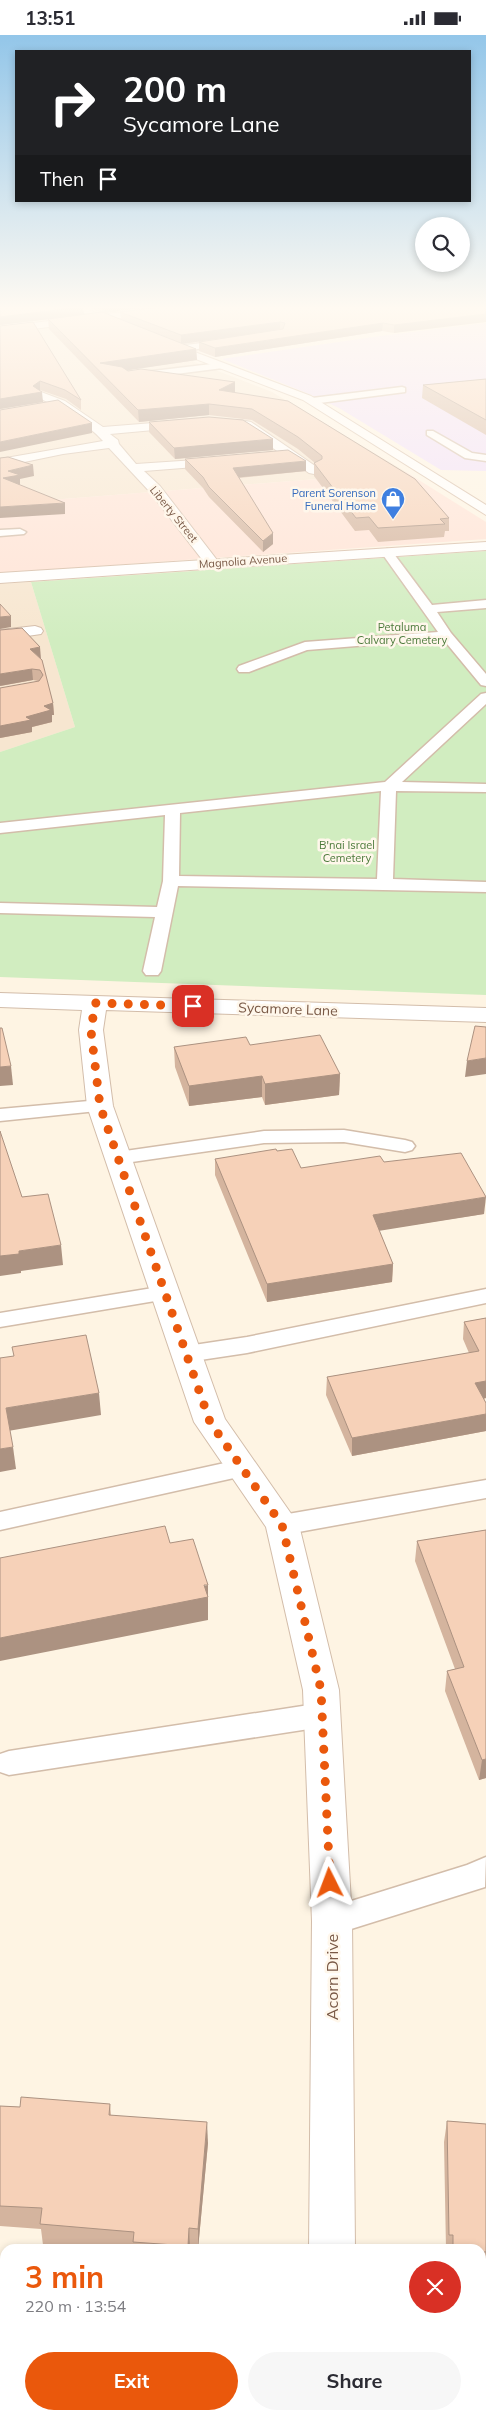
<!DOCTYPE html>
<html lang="en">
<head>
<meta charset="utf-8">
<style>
	:root { --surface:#fff; --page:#f7f7f7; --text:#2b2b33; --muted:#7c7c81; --accent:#ea580c }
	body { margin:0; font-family:Mulish,sans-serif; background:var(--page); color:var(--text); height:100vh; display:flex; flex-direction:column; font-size:19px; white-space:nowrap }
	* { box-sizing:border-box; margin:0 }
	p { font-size:16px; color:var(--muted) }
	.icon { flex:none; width:28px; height:28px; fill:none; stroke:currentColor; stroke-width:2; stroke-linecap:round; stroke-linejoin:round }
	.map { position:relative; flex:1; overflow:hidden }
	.details { position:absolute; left:0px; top:2209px; width:486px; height:176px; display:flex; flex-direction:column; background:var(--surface); border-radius:15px 15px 0 0; box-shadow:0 2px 8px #0003 }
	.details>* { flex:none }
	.banner { position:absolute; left:15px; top:15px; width:456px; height:152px; border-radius:0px; box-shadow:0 2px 8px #0003; background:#202124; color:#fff; overflow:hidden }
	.tools { position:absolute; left:415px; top:182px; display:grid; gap:10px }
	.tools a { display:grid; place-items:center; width:55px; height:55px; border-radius:50%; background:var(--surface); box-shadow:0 2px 8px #0003; font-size:25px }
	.pin { position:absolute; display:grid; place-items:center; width:42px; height:42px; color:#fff; margin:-21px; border-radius:10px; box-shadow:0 2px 8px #0006 }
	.me { position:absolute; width:55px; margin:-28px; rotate:357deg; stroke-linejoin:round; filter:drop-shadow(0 0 4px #0008) }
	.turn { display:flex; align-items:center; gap:18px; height:105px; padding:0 25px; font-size:22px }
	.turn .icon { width:65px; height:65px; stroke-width:2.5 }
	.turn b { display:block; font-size:35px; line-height:42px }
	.then { display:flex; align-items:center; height:48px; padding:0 25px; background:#0003; gap:10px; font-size:19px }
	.round { display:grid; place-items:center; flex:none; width:52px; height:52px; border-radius:26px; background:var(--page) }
	.overview { display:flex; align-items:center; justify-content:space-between; height:85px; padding:0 25px }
	h1 { font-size:30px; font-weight:700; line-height:38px; color:var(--accent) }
	.button { display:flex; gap:10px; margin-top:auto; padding:10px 25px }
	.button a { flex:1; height:58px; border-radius:30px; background:var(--accent); color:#fff; font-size:20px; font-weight:700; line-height:58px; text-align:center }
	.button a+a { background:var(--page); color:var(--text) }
	.status { display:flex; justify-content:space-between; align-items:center; height:35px; padding:0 25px; background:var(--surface); direction:ltr }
	.status svg { height:14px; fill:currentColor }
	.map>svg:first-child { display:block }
	.residential { fill:#f7e6d0 }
	.commercial { fill:#ffe3d6 }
	.education { fill:#f1dffb }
	.green { fill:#d1edc0 }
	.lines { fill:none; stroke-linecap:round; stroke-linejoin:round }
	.lane-casing { stroke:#d3bdaa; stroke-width:3 }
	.street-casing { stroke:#d3bdaa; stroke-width:2 }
	.secondary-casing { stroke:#d6bda8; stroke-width:2 }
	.lane { fill:#fff; fill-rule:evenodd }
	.street { fill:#fff; fill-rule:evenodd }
	.secondary { fill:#fff; fill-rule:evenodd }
	.wall { fill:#d4b49e }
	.shaded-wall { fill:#ac9281 }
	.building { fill:#f6d1b8; stroke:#ac9281 }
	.route { stroke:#ea580c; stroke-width:9; stroke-dasharray:0 16.2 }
	.labels { text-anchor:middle; stroke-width:5; stroke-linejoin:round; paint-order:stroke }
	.far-shop-label { font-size:11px; fill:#366cbe; stroke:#fff7eb; text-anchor:end }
	.far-street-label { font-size:11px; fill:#795946; stroke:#fff7eb }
	.far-park-label { font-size:11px; fill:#4c7a3b; stroke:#fff7eb }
	.street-label { font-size:14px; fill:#795946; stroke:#fff7eb }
	.near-street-label { font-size:16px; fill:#795946; stroke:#fff7eb }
</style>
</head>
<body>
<div class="status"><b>13:51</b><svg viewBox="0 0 49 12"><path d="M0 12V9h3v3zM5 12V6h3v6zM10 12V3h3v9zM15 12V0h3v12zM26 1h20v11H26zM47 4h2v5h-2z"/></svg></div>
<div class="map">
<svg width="486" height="2384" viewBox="0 0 486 2384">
	<rect width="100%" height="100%" fill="#fef4e3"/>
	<g class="residential">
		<polygon points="91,287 272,357 406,437 0,469 0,297"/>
		<polygon points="31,547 75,692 0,717 0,549"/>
	</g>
	<polygon class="commercial" points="406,437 486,487 486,504 0,538 0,469"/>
	<polygon class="education" points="486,288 486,436 441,435 339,373 309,359 222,324 373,302"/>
	<polygon class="green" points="486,516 486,960 0,942 0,717 75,692 31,547"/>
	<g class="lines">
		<g class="lane-casing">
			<g id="lane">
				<polygon points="227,305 231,307 230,309 178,317 174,314 178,311"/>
				<polygon points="220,328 223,329 223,333 136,344 132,341 136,338"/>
				<polygon points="402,352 405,353 405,357 312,369 307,366 312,363"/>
				<polygon points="427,396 433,396 472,418 486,420 486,426 465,423 427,400"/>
				<polygon points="20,494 26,497 24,499 0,501 0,495"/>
				<polygon points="387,514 391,515 432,570 486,565 486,573 437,577 451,598 486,639 486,651 481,650 443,604 307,615 249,637 239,637 237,634 239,631 305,607 438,597 381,517"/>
				<path d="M486,658V669L402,747L486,749V757L396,756L393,844L486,847V857L178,851L161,936L158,940H146L143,936L155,882L0,878V868L157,872L163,846L165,780L0,798V788L385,747L481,659ZM381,756L377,844L179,841L180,778Z"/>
				<polygon points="100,1065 107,1067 110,1071 107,1075 0,1086 0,1074"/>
				<polygon points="344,1095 405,1105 412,1107 415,1111 412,1115 405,1117 344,1107 264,1108 118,1129 111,1127 108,1123 111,1119 118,1117 264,1096"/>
				<polygon points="165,1251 173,1253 176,1258 173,1263 0,1292 0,1278"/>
				<polygon points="486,1254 486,1268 247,1318 187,1327 179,1324 175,1319 179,1314 187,1311 247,1302"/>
				<polygon points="243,1424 252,1427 255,1433 252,1439 0,1495 0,1477"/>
				<polygon points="486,1445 486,1463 282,1500 273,1497 269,1490 273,1483 282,1480"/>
				<polygon points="322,1668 332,1672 336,1680 332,1688 322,1692 9,1740 0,1737 0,1719 9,1716"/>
				<polygon points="486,1822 485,1852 332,1900 321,1896 316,1886 321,1876 332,1872 467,1830"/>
			</g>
		</g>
		<g class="street-casing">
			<g id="street">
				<polygon points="164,272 192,272 187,275 0,298 0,292"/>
				<path d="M41,357L65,366L103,392L191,385L193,388L187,392L110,399L118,405L119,409L136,429L226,423L227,426L221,430L144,436L160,451L217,525L219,528L217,531H207L150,457L109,413L63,419L0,432V424L103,406C86,387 60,373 37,362L35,360L37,358Z"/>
				<polygon points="240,385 251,387 321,435 314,439 309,438 244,393 236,392 234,389 236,386"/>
				<polygon points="35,591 41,593 43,596 41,599 0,605 0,595"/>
				<polygon points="0,958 486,973 486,987 106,975 103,995 113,1071 225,1384 299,1490 339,1655 352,1886 355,2214 309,2214 312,1886 303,1655 266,1492 194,1387 87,1071 79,995 82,975 0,972"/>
				<polygon points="481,2312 486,2313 486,2363 481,2362"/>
				<polygon points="5,2314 5,2364 0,2366 0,2316"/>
			</g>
		</g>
		<g class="secondary-casing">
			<g id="secondary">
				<polygon points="69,272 82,272 131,292 126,295 122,294"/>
				<polygon points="163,305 311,361 486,470 486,480 303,365 159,310 158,308"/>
				<polygon points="486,507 486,515 0,548 0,538"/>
			</g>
		</g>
		<use href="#lane" class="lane"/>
		<use href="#street" class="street"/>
		<use href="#secondary" class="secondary"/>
	</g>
	<g class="wall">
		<polygon points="0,272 83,272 84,279 101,277 87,272 150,272 103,278 121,284 120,277 372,273 370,272 486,272 394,298 382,296 215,322 199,316 199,307 245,300 182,309 196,314 197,325 127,335 235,347 235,358 449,483 449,496 445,496 444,502 378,507 369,495 355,496 314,441 314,428 315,428 298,414 252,385 209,380 139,387 49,294 48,284 0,290"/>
		<polygon points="0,291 81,365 81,375 66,364 40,355 40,356 43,367 0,374"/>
		<polygon points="486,344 486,400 422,363 423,350"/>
		<polygon points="149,387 273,415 175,424 149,397"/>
		<polygon points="185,424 306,436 239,443 273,509 263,517 209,462 203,453 185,434"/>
		<polygon points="41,624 53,668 54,680 52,680 52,687 32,692 32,697 0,703 38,646 33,645 0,651"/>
		<polygon points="250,1010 340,1039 339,1060 265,1070 262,1062 189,1071 175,1032 174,1012"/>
		<polygon points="277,1116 301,1133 384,1127 484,1179 379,1195 393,1229 392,1247 267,1267 215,1140 215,1124"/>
		<polygon points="486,1283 486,1363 484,1364 486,1368 486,1396 352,1421 326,1360 327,1342 469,1318 463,1304 464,1287"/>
		<polygon points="486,1495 486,1743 479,1745 445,1656 447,1636 455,1634 415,1526 417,1506"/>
		<polygon points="110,2069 111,2080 208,2108 198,2214 90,2214 43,2210 41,2194 0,2191 0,2071 20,2072"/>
		<polygon points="447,2086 486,2089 486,2238 481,2238 481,2214 446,2214 444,2107"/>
	</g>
	<g class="shaded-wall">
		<polygon points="83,272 84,280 0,290 0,282"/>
		<polygon points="102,272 150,272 102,278"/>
		<polygon points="486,279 486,287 394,298 394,290"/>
		<polygon points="280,287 280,295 181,309 181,300"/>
		<polygon points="383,288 382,296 215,322 215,313"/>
		<polygon points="196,314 197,325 103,339 100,328"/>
		<polygon points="40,346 40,355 36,358 42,357 43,367 0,374 0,364 33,351"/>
		<polygon points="235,347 235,359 219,355"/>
		<polygon points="209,369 209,380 139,387 138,375"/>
		<polygon points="92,388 92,398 0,417 0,407"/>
		<polygon points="273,404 273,415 175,424 174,413"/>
		<polygon points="306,426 306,436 233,443 233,433"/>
		<polygon points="33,430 34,441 20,444 20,451 3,443 8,436"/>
		<polygon points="65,468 65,479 0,483 0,472"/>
		<polygon points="273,498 273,509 263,517 263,506"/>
		<polygon points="11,581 11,592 0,594 0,582"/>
		<polygon points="40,612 41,624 30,614"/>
		<polygon points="32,634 33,645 0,651 0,639"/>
		<polygon points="53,668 54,680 52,680 52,687 32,692 32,697 0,703 0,691 26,682 44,671"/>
		<polygon points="486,1023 486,1039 465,1042 467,1026"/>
		<polygon points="11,1031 13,1050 0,1051 0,1032"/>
		<polygon points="340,1039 339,1060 265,1070 265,1049"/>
		<polygon points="262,1041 262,1062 189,1071 189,1051"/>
		<polygon points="486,1162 484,1179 372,1197 373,1180"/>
		<polygon points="61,1210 63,1230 21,1236 21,1238 0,1241 0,1221 19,1216"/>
		<polygon points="393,1229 392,1247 267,1267 267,1249"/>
		<polygon points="486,1346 486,1363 473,1365 475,1348"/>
		<polygon points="99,1358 101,1380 8,1396 6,1373"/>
		<polygon points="486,1379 486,1396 352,1421 352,1403"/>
		<polygon points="13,1412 16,1434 0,1437 0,1414"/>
		<polygon points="208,1550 208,1585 0,1626 0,1603"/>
		<polygon points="486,1724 486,1743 479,1745 482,1725"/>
		<polygon points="207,2087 208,2108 198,2214 198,2194"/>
		<polygon points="189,2193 190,2214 188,2214 188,2211"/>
	</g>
	<g class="building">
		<polygon points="0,272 81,272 0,282"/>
		<polygon points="160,272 368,272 372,273 374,272 486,272 486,279 394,290 383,288 215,313 199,307 283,294 285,288 280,287 181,300 120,277"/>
		<polygon points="102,277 196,314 100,328 122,332 128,336 141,334 235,347 219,355 288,366 415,444 449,483 440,484 445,489 378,493 369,482 356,483 314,428 322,424 322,421 298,402 252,374 209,369 138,375 48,284"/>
		<polygon points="33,287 81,365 65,355 40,346 33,351 42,357 0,364 0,291"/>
		<polygon points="486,344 486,385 423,350"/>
		<polygon points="58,365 92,388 0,407 0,375"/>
		<polygon points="209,382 243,385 273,404 174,413 149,387"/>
		<polygon points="288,415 306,426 233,433 273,498 263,506 209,452 203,442 185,424"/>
		<polygon points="8,422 33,430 8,436 20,440 3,443 65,468 0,472 0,423"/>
		<polygon points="0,569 11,581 0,582"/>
		<polygon points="22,593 40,612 30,614 42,625 53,668 44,671 51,675 26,682 31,685 0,691 0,653 39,646 43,640 40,635 32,634 0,639 0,595"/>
		<polygon points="475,991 486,992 486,1023 467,1026"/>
		<polygon points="0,993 2,993 11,1031 0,1032"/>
		<polygon points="320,1000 340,1039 265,1049 262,1041 189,1051 174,1012 246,1002 250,1010"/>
		<polygon points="0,1096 22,1162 48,1159 61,1210 19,1216 19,1219 0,1221"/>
		<polygon points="276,1114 277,1116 292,1114 301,1133 380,1121 384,1127 461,1118 486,1162 373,1180 393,1229 267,1249 215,1124"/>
		<polygon points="486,1283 486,1346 475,1348 486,1368 486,1379 352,1403 327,1342 479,1316 464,1287"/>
		<polygon points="86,1300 99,1358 6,1373 13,1412 0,1414 0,1323 14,1321 12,1312"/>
		<polygon points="165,1491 170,1508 193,1504 208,1550 204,1550 208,1562 0,1603 0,1523"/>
		<polygon points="486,1495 486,1724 482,1725 447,1636 464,1632 417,1506"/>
		<polygon points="21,2062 110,2069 109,2080 207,2087 198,2194 189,2193 188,2211 133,2207 134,2197 40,2189 42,2173 0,2171 0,2071 20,2072"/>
		<polygon points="447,2086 486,2089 486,2217 481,2217 481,2214 453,2214 453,2200 449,2200"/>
		<rect x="47" y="2380" width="68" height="4"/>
	</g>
	<linearGradient id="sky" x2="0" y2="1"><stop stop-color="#93c6e9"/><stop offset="0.45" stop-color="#fffaf2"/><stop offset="1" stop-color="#fffaf2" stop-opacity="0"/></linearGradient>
	<rect width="486" height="606" fill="url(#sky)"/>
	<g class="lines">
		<polyline class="route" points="193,971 95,968 91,996 100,1071 210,1387 282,1490 321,1655 330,1848"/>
	</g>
	<defs>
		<g id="shop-pin" transform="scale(1.25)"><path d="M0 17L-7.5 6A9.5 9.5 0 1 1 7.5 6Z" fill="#3f7fe0" stroke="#fff7eb"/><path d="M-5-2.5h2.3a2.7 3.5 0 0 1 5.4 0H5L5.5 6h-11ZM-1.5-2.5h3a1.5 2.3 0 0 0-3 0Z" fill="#fff"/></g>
	</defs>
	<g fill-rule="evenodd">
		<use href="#shop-pin" x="393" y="464"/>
	</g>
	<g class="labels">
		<g class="far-shop-label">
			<text x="376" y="462">Parent Sorenson<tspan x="376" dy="13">Funeral Home</tspan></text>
		</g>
		<g class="far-street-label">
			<text transform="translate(174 479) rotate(51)" y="4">Liberty Street</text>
			<text transform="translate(243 526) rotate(-4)" y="4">Magnolia Avenue</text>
		</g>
		<g class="far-park-label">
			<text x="402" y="596">Petaluma<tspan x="402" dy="13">Calvary Cemetery</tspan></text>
			<text x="347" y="814">B'nai Israel<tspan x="347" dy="13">Cemetery</tspan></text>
		</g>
		<g class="street-label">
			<text transform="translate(288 974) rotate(2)" y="5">Sycamore Lane</text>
		</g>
		<g class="near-street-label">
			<text transform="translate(332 1942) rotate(-90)" y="6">Acorn Drive</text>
		</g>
	</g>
</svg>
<div class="tools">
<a><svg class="icon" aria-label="search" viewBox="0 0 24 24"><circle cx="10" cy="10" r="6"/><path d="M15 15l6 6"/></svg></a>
</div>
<div class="pin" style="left:193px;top:971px;background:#d93025"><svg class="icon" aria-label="arrive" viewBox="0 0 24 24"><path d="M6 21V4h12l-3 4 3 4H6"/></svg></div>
<svg class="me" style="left:330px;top:1848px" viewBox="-20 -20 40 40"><path d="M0-17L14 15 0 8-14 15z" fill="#ea580c" stroke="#fff" stroke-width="4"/></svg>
<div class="banner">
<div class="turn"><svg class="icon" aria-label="right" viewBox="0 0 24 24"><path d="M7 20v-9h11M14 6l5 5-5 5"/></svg><div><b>200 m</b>Sycamore Lane</div></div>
<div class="then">Then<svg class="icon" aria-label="arrive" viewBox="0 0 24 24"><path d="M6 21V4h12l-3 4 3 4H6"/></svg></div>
</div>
<section class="details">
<div class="overview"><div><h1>3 min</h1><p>220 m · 13:54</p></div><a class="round" style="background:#d93025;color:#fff"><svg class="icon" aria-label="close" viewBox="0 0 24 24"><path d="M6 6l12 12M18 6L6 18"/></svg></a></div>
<div class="button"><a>Exit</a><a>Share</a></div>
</section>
</div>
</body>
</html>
